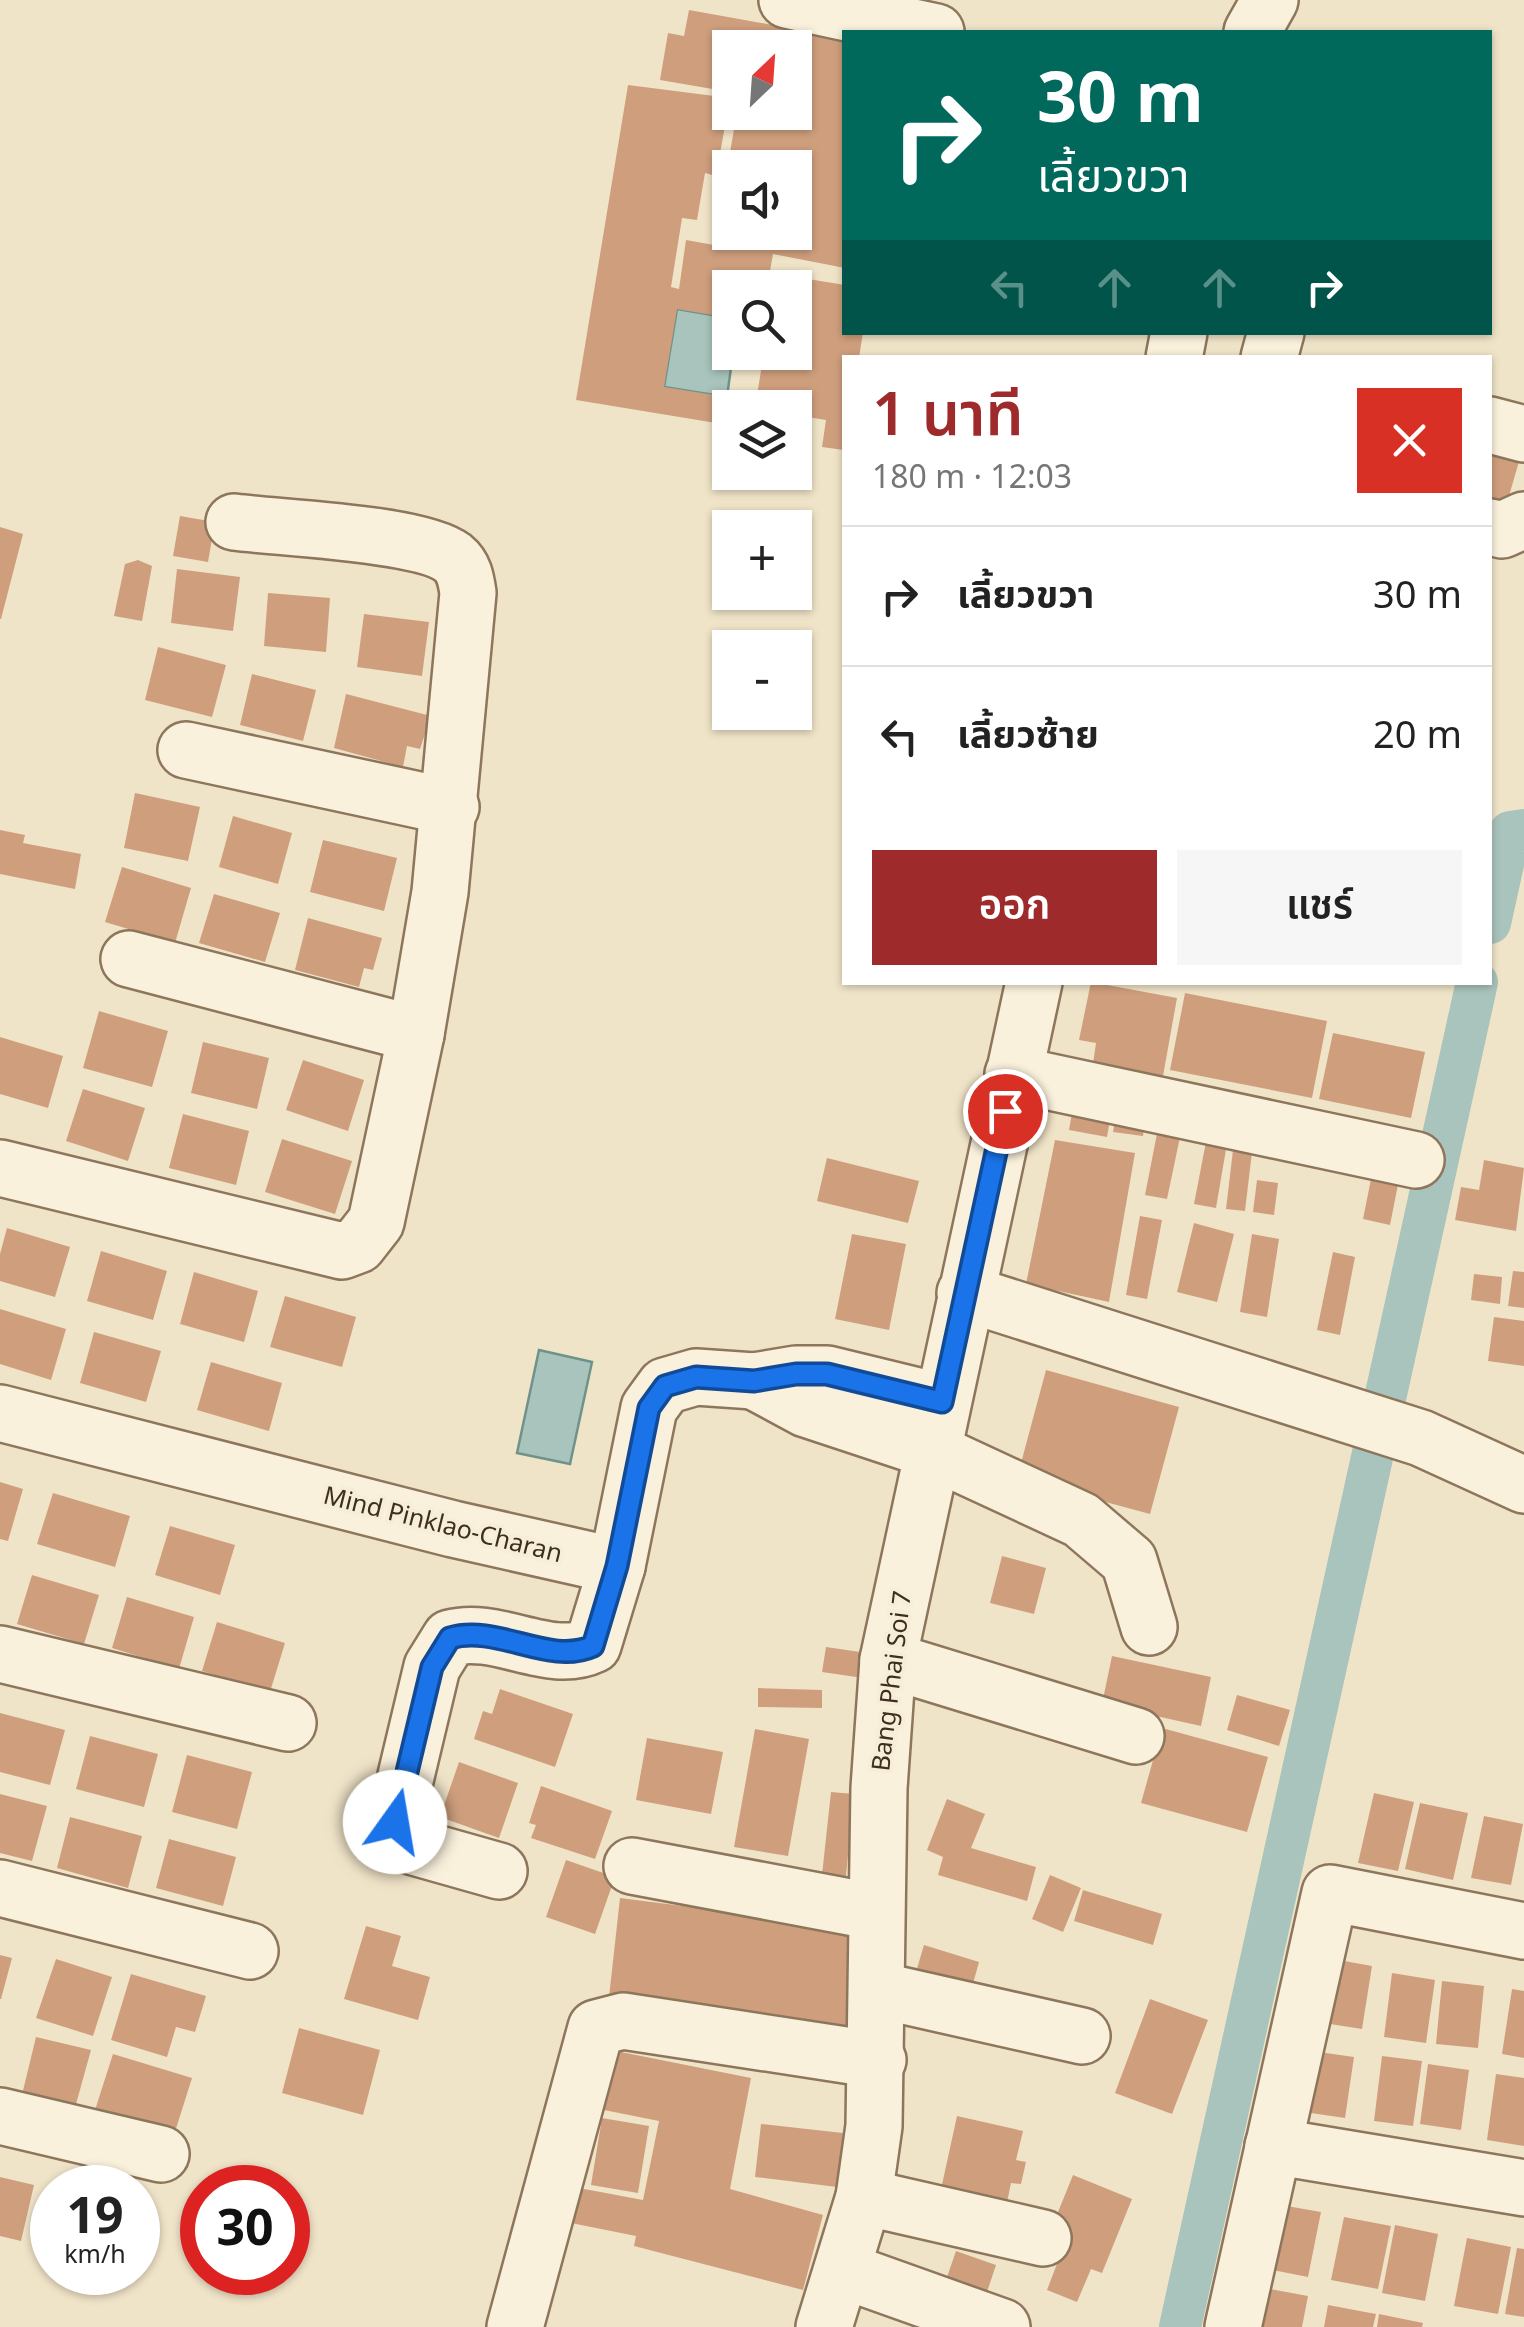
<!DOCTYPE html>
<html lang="th">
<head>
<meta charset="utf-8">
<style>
	:root { --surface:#fff; --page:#f6f6f6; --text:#222; --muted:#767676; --line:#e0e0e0; --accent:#9e2a2b }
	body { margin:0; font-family:Georgia,"Noto Sans Thai",serif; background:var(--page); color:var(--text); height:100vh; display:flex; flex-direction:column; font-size:38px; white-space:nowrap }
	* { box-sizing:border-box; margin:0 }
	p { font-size:32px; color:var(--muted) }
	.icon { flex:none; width:55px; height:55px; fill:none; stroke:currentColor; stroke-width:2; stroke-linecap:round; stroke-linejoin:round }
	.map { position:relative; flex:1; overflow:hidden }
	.drawer { position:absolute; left:842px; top:355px; width:650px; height:630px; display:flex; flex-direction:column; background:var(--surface); border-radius:0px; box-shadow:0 2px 8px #0004 }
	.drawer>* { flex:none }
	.banner { position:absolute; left:842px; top:30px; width:650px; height:305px; border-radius:0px; box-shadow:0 2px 8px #0004; background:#00695c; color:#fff; overflow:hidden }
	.needle { width:65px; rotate:25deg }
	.controls { position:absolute; left:712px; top:30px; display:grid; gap:20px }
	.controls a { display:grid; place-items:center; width:100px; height:100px; border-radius:0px; background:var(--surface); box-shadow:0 2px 8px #0004; font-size:50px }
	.speed { position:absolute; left:30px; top:2165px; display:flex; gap:20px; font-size:50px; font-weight:700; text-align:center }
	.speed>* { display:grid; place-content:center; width:130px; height:130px; border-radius:50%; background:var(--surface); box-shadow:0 2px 8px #0004; line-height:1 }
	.speed small { font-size:25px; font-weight:400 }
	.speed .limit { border:15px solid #d22; background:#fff; color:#111 }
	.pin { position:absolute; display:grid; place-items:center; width:85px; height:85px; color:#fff; margin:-42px; border:5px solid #fff; border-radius:50%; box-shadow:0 2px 10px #0007 }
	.me { position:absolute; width:110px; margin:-55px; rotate:13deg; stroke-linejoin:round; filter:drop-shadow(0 0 8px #0008) }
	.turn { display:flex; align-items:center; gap:35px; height:210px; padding:0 30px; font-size:45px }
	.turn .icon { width:130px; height:130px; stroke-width:2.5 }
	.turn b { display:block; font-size:70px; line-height:85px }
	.lanes { display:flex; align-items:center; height:95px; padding:0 30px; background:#0003; justify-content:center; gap:50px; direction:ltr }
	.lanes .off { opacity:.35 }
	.round { display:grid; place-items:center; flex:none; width:105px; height:105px; border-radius:0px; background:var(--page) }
	.head { display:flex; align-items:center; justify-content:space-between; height:170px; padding:0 30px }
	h1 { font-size:60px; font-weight:600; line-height:75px; color:var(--accent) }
	.primary-button { display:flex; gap:20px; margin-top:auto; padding:20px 30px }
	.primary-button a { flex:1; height:115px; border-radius:0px; background:var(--accent); color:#fff; font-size:40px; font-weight:600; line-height:115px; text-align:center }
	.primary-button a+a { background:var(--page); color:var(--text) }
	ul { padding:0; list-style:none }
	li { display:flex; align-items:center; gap:30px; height:140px; padding:0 30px; border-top:2px solid var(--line) }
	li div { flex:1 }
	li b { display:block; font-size:38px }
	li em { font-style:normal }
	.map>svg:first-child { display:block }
	.water { fill:#a9c4bc; stroke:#6f938a; stroke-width:2.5 }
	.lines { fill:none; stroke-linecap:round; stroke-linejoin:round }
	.canal { stroke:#a9c4bc; stroke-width:42 }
	.building { fill:#cf9f7d; fill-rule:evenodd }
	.minor-casing { stroke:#8d765c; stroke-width:60 }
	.minor { stroke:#faf1dc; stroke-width:55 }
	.route-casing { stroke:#114b97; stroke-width:25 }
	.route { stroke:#1a73e8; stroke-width:18 }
	.labels { text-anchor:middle; stroke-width:8; stroke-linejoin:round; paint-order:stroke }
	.street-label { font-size:25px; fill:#3d2e20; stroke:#f7eed8 }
</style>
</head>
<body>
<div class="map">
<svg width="1524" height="2327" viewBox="0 0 1524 2327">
	<rect width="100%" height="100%" fill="#f0e4c8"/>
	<g class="water">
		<polygon points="677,309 730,318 733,353 727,397 664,387"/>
		<polygon points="539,1350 592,1362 570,1464 517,1453"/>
	</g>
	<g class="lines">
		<g class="canal">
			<polyline points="1490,923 1510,832 1524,830"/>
			<polyline points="1180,2327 1477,982"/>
		</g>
	</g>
	<g class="building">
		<path d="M689,10L845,38V268L773,254L767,288H730V318L677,309L664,387L727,397L722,424L576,400L628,85L730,98L716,176L705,173L697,220L682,218L671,287L679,289L686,240L714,245L737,112H795V48H730V92L660,80L668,33L684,36ZM730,168H795V232H730Z"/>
		<polygon points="777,274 845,285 845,332 863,332 859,358 845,358 844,450 822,447 826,420 795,415 795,408 755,408 764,352 795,352 795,288 775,288"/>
		<polygon points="1490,442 1522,451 1507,503 1490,498"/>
		<polygon points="180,516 215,522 208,562 173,556"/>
		<polygon points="0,527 23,534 1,619 0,619"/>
		<polygon points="138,560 152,566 142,621 114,616 125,564"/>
		<polygon points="177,569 240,577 233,631 171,623"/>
		<polygon points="268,593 330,598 326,652 264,646"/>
		<polygon points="364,614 429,622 422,676 357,667"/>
		<polygon points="158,647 226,665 212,717 145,700"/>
		<polygon points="252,674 316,690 303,741 240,725"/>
		<polygon points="346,694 431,716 420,749 407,746 403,767 334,748"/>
		<polygon points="135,793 200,807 188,861 124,848"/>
		<polygon points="233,816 292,833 278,884 219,867"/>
		<polygon points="0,830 25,835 23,843 81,854 75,889 0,874"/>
		<polygon points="323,840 397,858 384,911 310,892"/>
		<polygon points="122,867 191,888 175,943 105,922"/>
		<polygon points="214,894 280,913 265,962 199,943"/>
		<polygon points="308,918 382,938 373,970 364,968 359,987 295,970"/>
		<polygon points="1091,982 1177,998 1163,1076 1093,1064 1096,1043 1079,1040"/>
		<polygon points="1185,993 1327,1021 1312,1098 1170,1070"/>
		<polygon points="99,1011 168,1031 152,1087 83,1068"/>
		<polygon points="1333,1033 1425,1052 1411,1118 1319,1099"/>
		<polygon points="0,1037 63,1056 48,1108 0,1094"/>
		<polygon points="203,1042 269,1058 257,1109 191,1093"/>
		<polygon points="303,1060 364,1080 348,1131 286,1110"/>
		<polygon points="83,1089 145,1108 128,1161 66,1141"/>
		<polygon points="1075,1095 1113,1103 1107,1137 1069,1130"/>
		<polygon points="1118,1100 1147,1104 1143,1136 1113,1132"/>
		<polygon points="1161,1113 1184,1118 1167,1199 1145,1195"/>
		<polygon points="183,1114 249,1131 236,1185 169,1168"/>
		<polygon points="1210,1121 1230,1126 1216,1208 1194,1204"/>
		<polygon points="282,1139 352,1161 335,1214 265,1192"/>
		<polygon points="1055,1140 1135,1153 1109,1302 1026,1284"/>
		<polygon points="1233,1150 1252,1152 1245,1211 1226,1209"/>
		<polygon points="1376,1154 1403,1159 1390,1225 1363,1219"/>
		<polygon points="827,1158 919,1181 908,1223 817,1201"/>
		<polygon points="1484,1160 1524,1168 1516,1231 1455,1220 1461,1187 1479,1190"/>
		<polygon points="1257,1180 1278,1183 1274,1215 1253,1212"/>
		<polygon points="1140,1216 1162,1220 1147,1299 1126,1295"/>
		<polygon points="1194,1223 1234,1234 1217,1302 1177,1292"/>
		<polygon points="7,1228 70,1247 55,1297 0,1281 0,1254"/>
		<polygon points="852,1234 906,1244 889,1330 835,1319"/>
		<polygon points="1252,1234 1279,1239 1267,1317 1240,1312"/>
		<polygon points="101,1251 167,1271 153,1320 87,1301"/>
		<polygon points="1333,1252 1355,1257 1340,1335 1317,1330"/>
		<polygon points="1513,1271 1524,1272 1524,1308 1508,1306"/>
		<polygon points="194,1272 258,1291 244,1342 180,1324"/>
		<polygon points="1474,1274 1502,1277 1500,1304 1471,1300"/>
		<polygon points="285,1296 356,1317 342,1367 270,1347"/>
		<polygon points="0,1309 66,1329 51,1380 0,1364"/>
		<polygon points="1494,1317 1524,1321 1524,1366 1488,1361"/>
		<polygon points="94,1332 161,1351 146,1402 80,1383"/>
		<polygon points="211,1362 282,1383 269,1431 197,1410"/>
		<polygon points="1046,1370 1179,1407 1150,1514 1017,1478"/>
		<polygon points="0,1482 23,1489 8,1541 0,1539"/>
		<polygon points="53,1493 130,1516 115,1567 37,1544"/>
		<polygon points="170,1526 235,1545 220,1595 155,1575"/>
		<polygon points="1002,1556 1046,1568 1034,1614 990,1603"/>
		<polygon points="32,1575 99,1595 84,1644 17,1624"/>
		<polygon points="127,1597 194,1617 179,1669 112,1648"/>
		<polygon points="217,1622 285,1643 270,1692 202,1671"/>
		<polygon points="826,1647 867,1653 863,1678 822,1672"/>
		<polygon points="1112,1656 1211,1677 1201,1726 1102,1704"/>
		<polygon points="758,1688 822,1690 822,1708 758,1707"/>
		<polygon points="500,1689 573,1714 555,1767 474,1739 483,1711 492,1714"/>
		<polygon points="1237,1695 1290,1710 1279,1746 1227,1730"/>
		<polygon points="0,1713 65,1730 50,1785 0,1772"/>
		<polygon points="1162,1728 1268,1757 1247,1832 1141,1803"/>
		<polygon points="755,1729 809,1739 788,1856 734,1847"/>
		<polygon points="90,1736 158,1754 144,1807 76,1789"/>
		<polygon points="647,1738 723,1752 711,1814 636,1800"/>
		<polygon points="187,1755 252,1772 237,1829 172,1812"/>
		<polygon points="459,1762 518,1783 499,1838 440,1817"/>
		<polygon points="541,1786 612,1811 595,1859 531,1838 536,1825 529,1823"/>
		<polygon points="831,1792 854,1794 845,1886 821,1884"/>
		<polygon points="1374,1793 1414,1802 1398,1871 1358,1863"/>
		<polygon points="0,1794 47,1806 32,1861 0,1853"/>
		<polygon points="947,1799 985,1814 971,1848 1036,1867 1027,1901 938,1875 943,1857 927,1850"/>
		<polygon points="1420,1803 1468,1813 1453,1880 1405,1869"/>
		<polygon points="1484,1816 1523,1824 1511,1885 1471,1878"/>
		<polygon points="70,1817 142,1836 128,1888 57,1868"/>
		<polygon points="169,1839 236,1857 223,1906 156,1888"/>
		<polygon points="566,1860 615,1877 595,1934 546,1917"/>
		<polygon points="1050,1875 1081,1888 1063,1932 1032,1919"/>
		<polygon points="1083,1890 1162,1914 1153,1945 1074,1921"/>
		<polygon points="620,1898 863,1929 852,2027 609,1997"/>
		<polygon points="366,1926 401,1936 392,1966 430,1977 418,2020 344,1999"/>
		<polygon points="924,1945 979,1962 969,1998 913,1982"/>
		<polygon points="0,1955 12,1958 1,1999 0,1999"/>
		<polygon points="1322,1957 1372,1966 1362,2029 1311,2021"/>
		<polygon points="56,1959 112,1977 93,2036 36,2018"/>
		<polygon points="1392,1973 1435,1980 1426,2043 1384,2037"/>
		<polygon points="131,1974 206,1996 195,2032 176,2027 167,2057 111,2040"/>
		<polygon points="1442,1981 1484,1986 1478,2048 1436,2044"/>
		<polygon points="1512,1989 1524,1991 1524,2058 1502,2054"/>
		<polygon points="1150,1999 1208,2020 1172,2114 1115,2093"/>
		<polygon points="299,2028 380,2050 363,2115 282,2093"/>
		<polygon points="36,2037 91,2050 73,2115 20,2103"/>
		<polygon points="606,2049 751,2078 730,2189 823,2215 803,2290 634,2246 636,2236 571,2223 579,2188 643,2200 659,2121 594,2108"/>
		<polygon points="1305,2050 1354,2057 1345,2118 1297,2111"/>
		<polygon points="113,2054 192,2078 174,2135 95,2110"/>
		<polygon points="1382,2056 1422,2061 1413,2126 1374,2121"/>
		<polygon points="1428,2064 1469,2070 1461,2130 1420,2124"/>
		<polygon points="1496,2074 1524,2078 1524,2146 1487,2140"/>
		<polygon points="957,2116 1023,2131 1016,2160 1026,2162 1021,2184 1011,2183 1004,2217 938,2203"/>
		<polygon points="602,2118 649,2126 638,2193 591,2185"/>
		<polygon points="761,2124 843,2133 837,2187 755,2177"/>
		<polygon points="1073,2175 1132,2199 1102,2273 1091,2269 1077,2302 1047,2290 1060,2256 1043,2249"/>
		<polygon points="0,2177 34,2185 21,2241 0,2236"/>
		<polygon points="51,2194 52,2195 52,2247 38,2243"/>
		<polygon points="1265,2202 1321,2212 1308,2277 1252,2266"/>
		<polygon points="1344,2217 1391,2226 1378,2289 1331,2280"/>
		<polygon points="1395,2225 1438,2234 1425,2301 1382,2293"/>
		<polygon points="1467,2238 1511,2247 1498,2314 1454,2306"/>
		<polygon points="1517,2248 1524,2249 1524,2317 1505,2314"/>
		<polygon points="956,2251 996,2265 987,2292 947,2277"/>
		<polygon points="1254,2286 1308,2296 1302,2327 1246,2327"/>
		<polygon points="1328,2305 1376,2314 1373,2327 1324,2327"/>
		<polygon points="1379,2314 1423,2323 1422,2327 1377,2327"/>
	</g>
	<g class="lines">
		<g class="minor-casing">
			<g id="minor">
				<polyline points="787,0 936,32"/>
				<polyline points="1252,32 1270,0"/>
				<polyline points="1174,358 1179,332"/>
				<polyline points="1269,358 1276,332"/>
				<polyline points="1490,425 1524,434"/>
				<polyline points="1490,527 1502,530 1524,520"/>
				<polyline points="186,750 451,807"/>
				<polyline points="129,959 416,1034"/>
				<polyline points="1013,1074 1416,1160"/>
				<path d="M0,1168L342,1251L358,1245L376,1222L416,1034L440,892L468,593C466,579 464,567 453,558C421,533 280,528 234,522"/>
				<polyline points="965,1293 1421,1438 1524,1485"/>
				<polyline points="754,1381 806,1409 930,1450 1081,1520 1129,1561 1149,1627"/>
				<polyline points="0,1413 453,1529 617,1566 649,1408 665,1386 696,1377 754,1381 796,1374 827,1374 942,1402"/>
				<polyline points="0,1654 288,1723"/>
				<polyline points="888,1660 1136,1736"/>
				<polyline points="632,1866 876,1912"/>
				<path d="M499,1871L414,1847L395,1822L432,1667L450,1638C498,1625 549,1666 593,1645L617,1566"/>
				<polyline points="0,1888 250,1951"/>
				<polyline points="878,1990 1082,2036"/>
				<polyline points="0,2116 161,2154"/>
				<polyline points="1273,2146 1524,2188"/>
				<polyline points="864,2197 1043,2238"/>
				<polyline points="845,2271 1002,2327"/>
				<polyline points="515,2327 596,2028 623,2021 878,2060"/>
				<polyline points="824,2327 864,2197 874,2126 879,1788 888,1660 1034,982"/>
				<polyline points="1233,2327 1330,1893 1524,1931"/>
			</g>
		</g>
		<use href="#minor" class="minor"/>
	</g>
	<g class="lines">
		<g class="route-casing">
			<path id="route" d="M395,1822L432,1667L450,1638C498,1624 549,1666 593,1646L617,1566L649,1408L665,1386L696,1377L754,1381L796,1374H827L942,1402L1005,1111"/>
		</g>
		<use href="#route" class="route"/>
	</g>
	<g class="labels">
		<g class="street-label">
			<text transform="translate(443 1524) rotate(14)" y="9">Mind Pinklao-Charan</text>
			<text transform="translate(891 1681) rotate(-83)" y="9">Bang Phai Soi 7</text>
		</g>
	</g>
</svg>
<div class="controls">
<a><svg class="needle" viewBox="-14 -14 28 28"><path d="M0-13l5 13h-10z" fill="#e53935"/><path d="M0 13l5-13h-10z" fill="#767676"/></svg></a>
<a><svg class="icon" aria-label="sound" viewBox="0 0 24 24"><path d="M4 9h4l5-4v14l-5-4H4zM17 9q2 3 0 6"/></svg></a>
<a><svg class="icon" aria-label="search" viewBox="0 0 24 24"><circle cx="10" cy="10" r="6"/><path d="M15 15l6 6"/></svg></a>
<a><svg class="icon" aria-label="layers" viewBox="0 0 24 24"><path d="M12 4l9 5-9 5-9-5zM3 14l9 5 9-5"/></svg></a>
<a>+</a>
<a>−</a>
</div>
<div class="speed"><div>19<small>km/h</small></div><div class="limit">30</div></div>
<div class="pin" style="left:1005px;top:1111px;background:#d93025"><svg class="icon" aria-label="arrive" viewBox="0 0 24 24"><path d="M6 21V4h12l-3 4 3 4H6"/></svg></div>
<svg class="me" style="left:395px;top:1822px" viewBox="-20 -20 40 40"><circle r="19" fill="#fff"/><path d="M0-13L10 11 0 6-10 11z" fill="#1a73e8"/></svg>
<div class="banner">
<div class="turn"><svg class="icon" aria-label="right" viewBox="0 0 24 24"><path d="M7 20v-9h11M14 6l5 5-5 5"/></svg><div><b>30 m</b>เลี้ยวขวา</div></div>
<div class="lanes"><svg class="icon off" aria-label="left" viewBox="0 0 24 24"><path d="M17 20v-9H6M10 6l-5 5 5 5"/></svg><svg class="icon off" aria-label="ahead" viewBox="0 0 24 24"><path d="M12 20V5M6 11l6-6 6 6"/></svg><svg class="icon off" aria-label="ahead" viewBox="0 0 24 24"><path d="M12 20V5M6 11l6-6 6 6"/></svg><svg class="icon" aria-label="right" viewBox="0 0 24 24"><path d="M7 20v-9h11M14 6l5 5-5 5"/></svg></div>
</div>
<section class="drawer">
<div class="head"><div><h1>1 นาที</h1><p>180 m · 12:03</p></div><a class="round" style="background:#d93025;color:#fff"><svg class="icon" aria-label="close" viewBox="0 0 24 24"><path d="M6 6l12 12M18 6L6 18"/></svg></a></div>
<ul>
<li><svg class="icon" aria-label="right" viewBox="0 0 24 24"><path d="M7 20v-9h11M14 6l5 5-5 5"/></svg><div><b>เลี้ยวขวา</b></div><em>30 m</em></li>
<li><svg class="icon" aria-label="left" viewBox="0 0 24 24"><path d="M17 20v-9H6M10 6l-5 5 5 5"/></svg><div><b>เลี้ยวซ้าย</b></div><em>20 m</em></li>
</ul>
<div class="primary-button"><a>ออก</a><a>แชร์</a></div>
</section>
</div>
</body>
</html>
